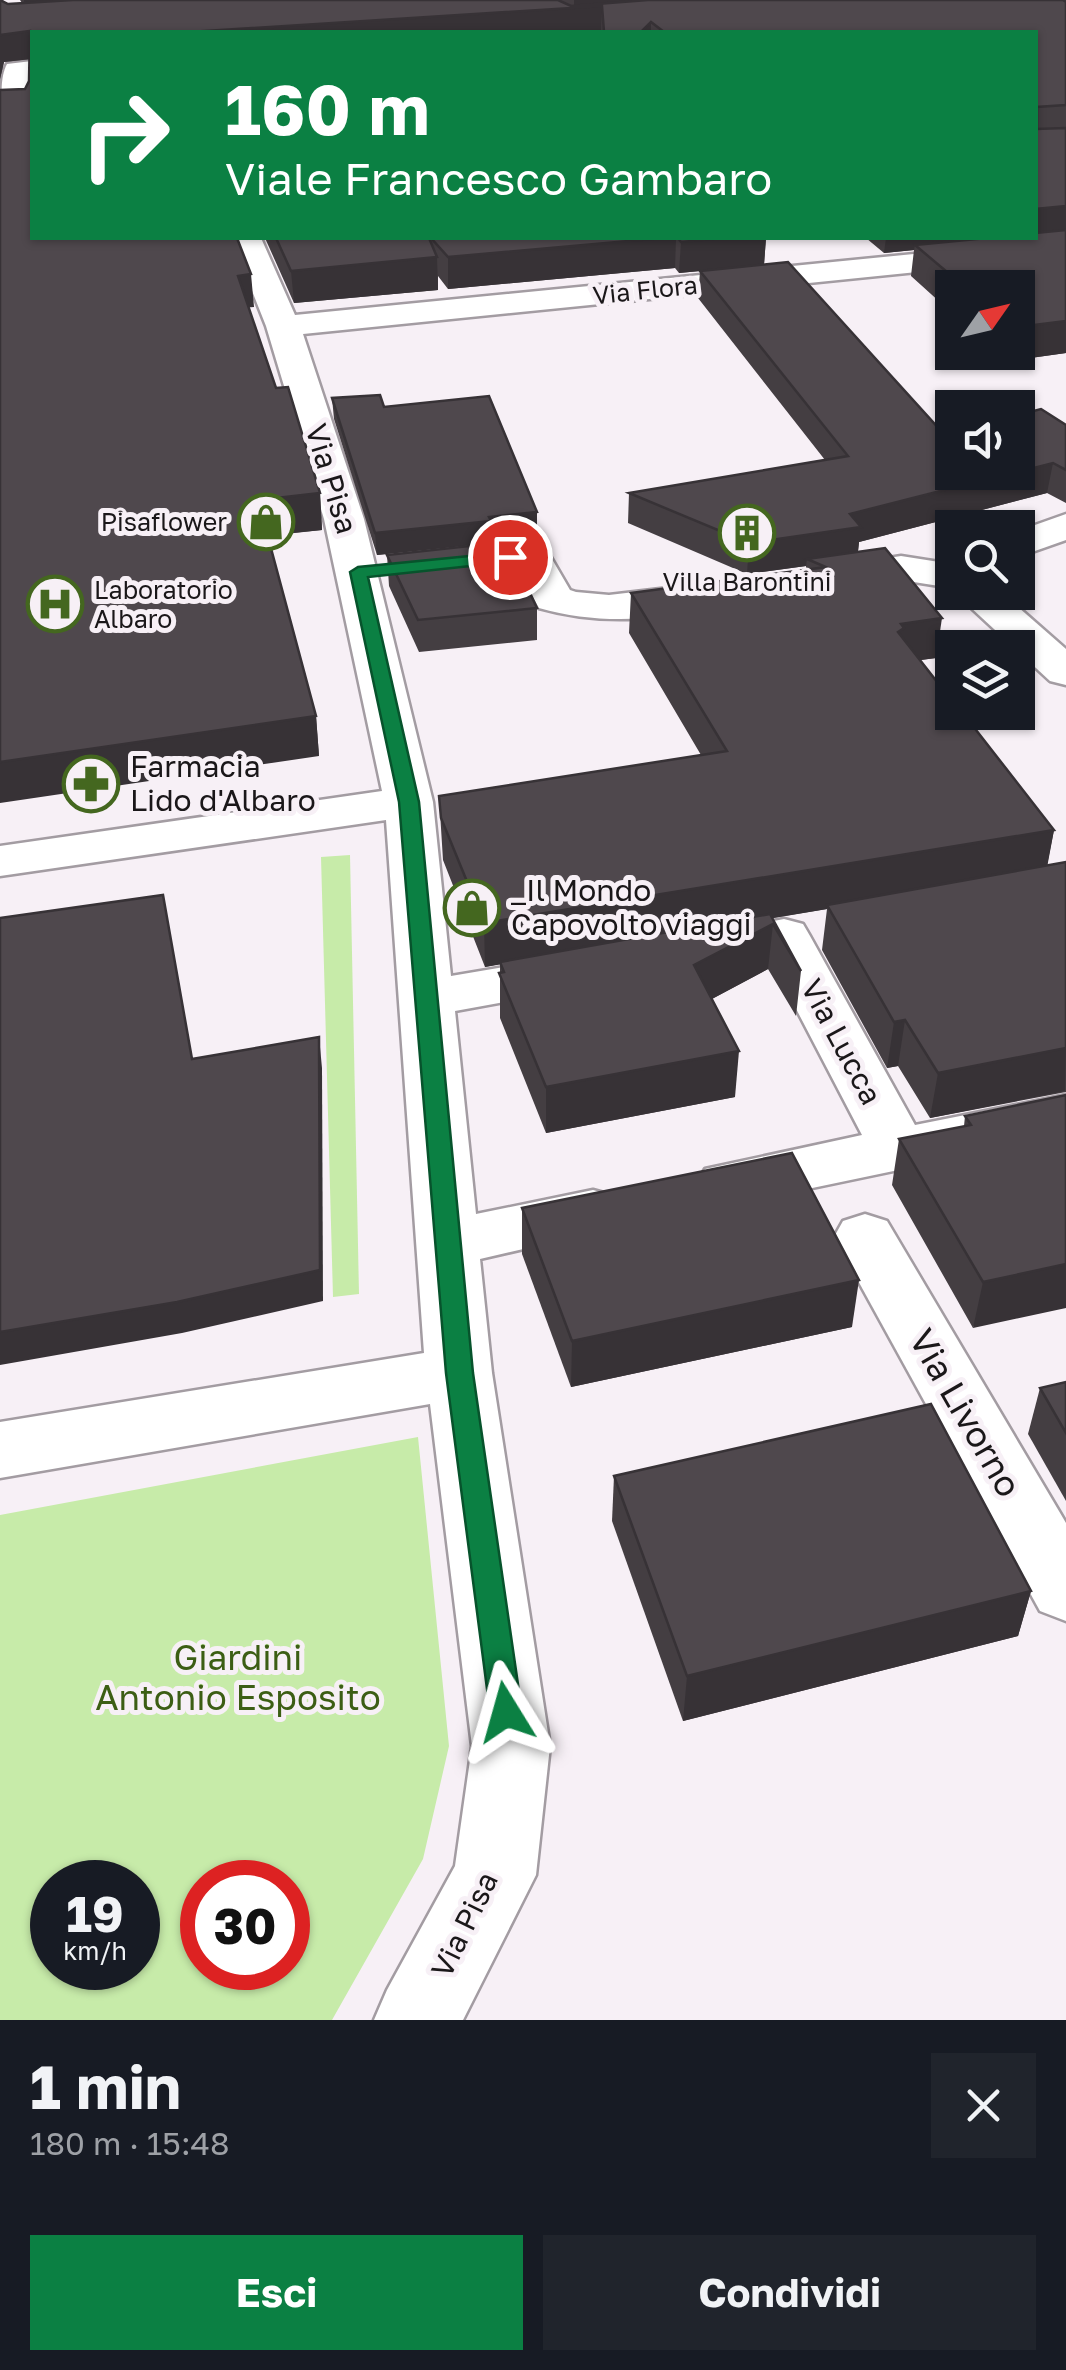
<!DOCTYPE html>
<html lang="it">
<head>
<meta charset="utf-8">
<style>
	:root { --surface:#171b24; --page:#20242c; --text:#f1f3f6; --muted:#9ea1a6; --accent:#0b8043 }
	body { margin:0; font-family:"Golos Text",sans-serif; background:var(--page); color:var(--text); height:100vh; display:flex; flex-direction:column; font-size:38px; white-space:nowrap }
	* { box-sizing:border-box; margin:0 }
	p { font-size:32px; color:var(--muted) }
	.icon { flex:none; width:55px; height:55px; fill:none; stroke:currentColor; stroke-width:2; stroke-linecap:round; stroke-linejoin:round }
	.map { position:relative; height:2020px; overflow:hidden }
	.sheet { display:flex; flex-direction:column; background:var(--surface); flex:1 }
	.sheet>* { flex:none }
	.top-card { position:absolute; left:30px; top:30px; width:1008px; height:210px; border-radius:0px; box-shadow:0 2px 8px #0004; background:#0b8043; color:#fff; overflow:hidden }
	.needle { width:65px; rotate:56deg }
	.fabs { position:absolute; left:935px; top:270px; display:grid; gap:20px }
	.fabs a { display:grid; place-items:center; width:100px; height:100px; border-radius:0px; background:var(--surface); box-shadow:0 2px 8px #0004; font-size:50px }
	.speed { position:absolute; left:30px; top:1860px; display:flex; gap:20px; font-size:50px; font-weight:700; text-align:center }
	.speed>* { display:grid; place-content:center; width:130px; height:130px; border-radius:50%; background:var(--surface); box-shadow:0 2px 8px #0004; line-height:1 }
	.speed small { font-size:25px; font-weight:400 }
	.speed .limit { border:15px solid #d22; background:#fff; color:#111 }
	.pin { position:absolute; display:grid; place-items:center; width:85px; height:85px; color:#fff; margin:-42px; border:5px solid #fff; border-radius:50%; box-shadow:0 2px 10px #0007 }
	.me { position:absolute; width:110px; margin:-55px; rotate:352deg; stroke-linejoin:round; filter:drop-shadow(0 0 8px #0008) }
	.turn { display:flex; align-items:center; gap:35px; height:210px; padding:0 30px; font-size:45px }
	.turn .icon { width:130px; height:130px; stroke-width:2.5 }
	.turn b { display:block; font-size:70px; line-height:85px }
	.round { display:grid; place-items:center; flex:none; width:105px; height:105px; border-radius:0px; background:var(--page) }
	.head { display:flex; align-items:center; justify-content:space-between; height:170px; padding:0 30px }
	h1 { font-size:60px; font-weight:700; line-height:75px }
	.primary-button { display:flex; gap:20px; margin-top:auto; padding:20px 30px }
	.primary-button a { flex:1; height:115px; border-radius:0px; background:var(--accent); color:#fff; font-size:40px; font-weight:700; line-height:115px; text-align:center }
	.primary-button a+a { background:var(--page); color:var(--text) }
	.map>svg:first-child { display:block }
	.green { fill:#c7eba9; fill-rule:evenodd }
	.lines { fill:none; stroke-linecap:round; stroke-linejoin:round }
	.minor-casing { stroke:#a39ca2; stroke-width:5 }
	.minor { fill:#fff; fill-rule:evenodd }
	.wall { fill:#443e42 }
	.shaded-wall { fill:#373236 }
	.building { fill:#4f484d; stroke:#373236; stroke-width:2.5 }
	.route { fill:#0b8043; stroke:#07532c; stroke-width:2.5 }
	.labels { text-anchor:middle; stroke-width:10; stroke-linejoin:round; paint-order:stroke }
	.far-street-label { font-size:25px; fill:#1a1719; stroke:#f7f0f6 }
	.far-poi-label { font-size:25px; fill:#1a1719; stroke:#f7f0f6; text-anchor:end }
	.street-label { font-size:30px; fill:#1a1719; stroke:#f7f0f6 }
	.poi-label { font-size:30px; fill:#1a1719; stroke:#f7f0f6; text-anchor:start }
	.near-street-label { font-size:35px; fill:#1a1719; stroke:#f7f0f6 }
	.near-park-label { font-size:35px; fill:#3c5e14; stroke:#f7f0f6 }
</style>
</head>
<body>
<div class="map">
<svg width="1066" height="2020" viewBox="0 0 1066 2020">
	<rect width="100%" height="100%" fill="#f7f0f6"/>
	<g class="green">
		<polygon points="350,855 359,1294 333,1297 321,857"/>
		<path d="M418,1437L449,1746L423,1859L332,2020H0V1515ZM52,1882H138V1968H52ZM202,1882H288V1968H202Z"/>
	</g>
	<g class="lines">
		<g class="minor-casing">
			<g id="minor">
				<path d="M32,61L30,109L26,115H6C0,103 0,76 7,64Z"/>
				<polygon points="231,238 261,238 295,315 1066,239 1066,257 303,334 364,519 433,802 451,976 575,955 594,960 602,972 594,984 575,989 455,1011 476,1214 593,1190 615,1196 624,1212 615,1228 480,1259 492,1373 550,1746 536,1875 463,2020 374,2020 387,1990 455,1866 472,1746 430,1404 0,1478 0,1422 424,1353 386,820 0,876 0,846 382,791 324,519 266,326"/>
				<polygon points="1066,514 1066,540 1018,557 1018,531"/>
				<path d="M510,545L549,554L570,590L576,592L609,595L703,584L718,588L724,597L718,606C657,621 599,625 539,608L518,571L439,576L424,573L418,564L424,555Z"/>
				<polygon points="901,556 952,564 952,588 901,580 827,592 812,588 806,579 812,570"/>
				<polygon points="954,592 1001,592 1066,649 1066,685 1050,681"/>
				<polygon points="784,919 803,924 810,936 915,1125 1066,1095 1066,1135 726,1206 705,1199 696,1184 705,1169 862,1135 768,955 709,966 690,961 682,949 690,937"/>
				<polygon points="865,1214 887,1221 1066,1523 1066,1621 1040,1611 834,1237 843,1221"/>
			</g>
		</g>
		<use href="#minor" class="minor"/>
	</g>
	<g class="wall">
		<polygon points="0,0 4,0 2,1 8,4 22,3 20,0 1066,0 1066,353 1008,361 998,352 1018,352 1018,288 952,288 952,313 911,276 914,250 884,253 866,238 1035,238 1035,32 32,32 254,307 248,307 276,388 320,493 322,530 267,536 316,716 319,756 25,89 29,81 30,59 4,62 0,79"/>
		<polygon points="265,238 766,238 764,264 943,433 1066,425 1066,503 1047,493 859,542 858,552 936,658 920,660 1054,830 1047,865 1066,862 1066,1092 930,1118 898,1066 887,1068 822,950 827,909 772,918 801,971 796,1016 768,969 712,999 735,1097 546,1133 500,1018 500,964 485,967 443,860 439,796 701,755 629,633 631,593 806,570 806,566 747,574 628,523 629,493 825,460 698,298 700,271 679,273 675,268 448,289 438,276 438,290 294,303"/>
		<polygon points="332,398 384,407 537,512 537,534 492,538 492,543 377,555 334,419"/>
		<polygon points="387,555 537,608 537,640 419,652 389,586"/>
		<polygon points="1066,1095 973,1328 892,1185 899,1139 964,1126 965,1116"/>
		<polygon points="522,1208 852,1327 571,1387 522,1254"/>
		<polygon points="1066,1382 1066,1501 1028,1434 1040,1388"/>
		<polygon points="614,1476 1031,1591 1018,1636 683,1721 612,1521"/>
	</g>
	<g class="shaded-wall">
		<polygon points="24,0 141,0 25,8"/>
		<polygon points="574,0 697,0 602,8 601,32 189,32 574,8"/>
		<polygon points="651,22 651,32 641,32"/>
		<polygon points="30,31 32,59 4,62 0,79 0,35"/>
		<polygon points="1066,206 1066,236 915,245 914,250 884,253 886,238 1035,238 1035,209"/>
		<polygon points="662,238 676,238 675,268 448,289 448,257"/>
		<polygon points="723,238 766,238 764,265 679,273 681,242"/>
		<polygon points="437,257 438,290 294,303 291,271"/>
		<polygon points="251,274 254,307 241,308 238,276"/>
		<polygon points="1066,321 1066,353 1008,361 1009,352 1018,352 1018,327"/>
		<polygon points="1053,463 1047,493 859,542 857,559 807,559 806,566 747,574 749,543 850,514"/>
		<polygon points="320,493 322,530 261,536 258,500"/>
		<polygon points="537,512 537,534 492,538 492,543 377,555 375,533 489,517"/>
		<polygon points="942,618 936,658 899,663 898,632 901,624"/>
		<polygon points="316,716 319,756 0,803 0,762"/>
		<polygon points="1054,830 1046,873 827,905 827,909 485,967 484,923"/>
		<polygon points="773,924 768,969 691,1010 694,965"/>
		<polygon points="905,1020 898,1066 887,1068 894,1022"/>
		<polygon points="319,1037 322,1068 323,1301 182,1333 0,1365 0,1332"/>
		<polygon points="1066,1048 1065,1091 930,1118 938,1073"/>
		<polygon points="739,1051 735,1097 546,1133 546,1087"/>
		<polygon points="1066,1264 1066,1308 973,1328 983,1282"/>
		<polygon points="859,1280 852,1327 571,1387 572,1341"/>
		<polygon points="1031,1591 1018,1636 683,1721 687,1676"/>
	</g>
	<g class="building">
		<polygon points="0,0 8,4 73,0 558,0 571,6 648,0 1063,0 1066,2 1066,105 1037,107 1037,129 1066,128 1066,206 1035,209 1035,32 664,32 651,22 641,32 604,32 602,6 189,32 32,32 32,238 237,238 251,274 238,276 276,388 288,387 320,493 258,500 316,716 0,762 0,90 25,89 29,81 30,31 0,35"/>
		<polygon points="1066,230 1066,321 1018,327 1018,288 966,288 915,245 987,238 1035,238 1035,233"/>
		<polygon points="276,238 429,238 437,257 291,271"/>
		<polygon points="431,238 662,238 448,257"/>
		<polygon points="678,238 723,238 681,242"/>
		<polygon points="788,262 943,433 952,431 952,472 1015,472 850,514 861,527 749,543 629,493 848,456 700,271"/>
		<polygon points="380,395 384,407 489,396 537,512 489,517 491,521 375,533 332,398"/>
		<polygon points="1041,409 1066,425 1066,470 1053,463 1018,472 1018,415"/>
		<polygon points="506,542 537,608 418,620 387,555"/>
		<polygon points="885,548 942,618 901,624 904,628 898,632 952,701 952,712 962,712 1054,830 484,923 441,818 439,796 727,751 631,593 826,567 807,559"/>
		<polygon points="1066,862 1066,1048 938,1073 905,1020 894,1022 827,905"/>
		<polygon points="163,895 192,1059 319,1037 320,1270 177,1302 0,1332 0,918"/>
		<polygon points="770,914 801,971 773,924 694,965 739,1051 546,1087 499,973 504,972 500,962"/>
		<polygon points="1066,1095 1066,1264 983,1282 899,1139 971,1125 965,1116"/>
		<polygon points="792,1153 859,1280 572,1341 522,1208"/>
		<polygon points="1066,1382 1066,1433 1040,1388"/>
		<polygon points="931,1404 1031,1591 687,1676 614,1476"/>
	</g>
	<polygon class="route" points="510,552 516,553 516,561 368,577 419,802 473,1373 522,1712 517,1722 506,1726 495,1722 490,1712 446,1373 399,802 350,572 358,567"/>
	<defs>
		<g id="shop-ring" transform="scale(2.875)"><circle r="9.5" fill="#f7f0f6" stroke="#44671f" stroke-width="1.5"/><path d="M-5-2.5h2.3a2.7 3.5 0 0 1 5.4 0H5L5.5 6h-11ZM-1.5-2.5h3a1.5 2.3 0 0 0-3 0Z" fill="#44671f"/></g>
		<g id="building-ring" transform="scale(2.875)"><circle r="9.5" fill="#f7f0f6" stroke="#44671f" stroke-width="1.5"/><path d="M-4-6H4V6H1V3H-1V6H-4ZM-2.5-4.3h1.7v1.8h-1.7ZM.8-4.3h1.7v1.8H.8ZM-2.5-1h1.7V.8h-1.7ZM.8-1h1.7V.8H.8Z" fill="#44671f"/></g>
		<g id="hospital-ring" transform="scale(2.875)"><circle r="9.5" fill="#f7f0f6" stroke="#44671f" stroke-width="1.5"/><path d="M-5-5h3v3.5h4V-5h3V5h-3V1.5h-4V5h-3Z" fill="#44671f"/></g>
		<g id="pharmacy-ring" transform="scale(2.875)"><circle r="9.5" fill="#f7f0f6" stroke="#44671f" stroke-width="1.5"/><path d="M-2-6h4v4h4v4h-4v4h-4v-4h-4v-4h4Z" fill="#44671f"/></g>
	</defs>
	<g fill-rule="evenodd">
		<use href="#shop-ring" x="266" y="522"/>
		<use href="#building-ring" x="747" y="533"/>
		<use href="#hospital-ring" x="55" y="604"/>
		<use href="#pharmacy-ring" x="91" y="784"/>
		<use href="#shop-ring" x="472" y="908"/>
	</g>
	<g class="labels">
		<g class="far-street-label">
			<text transform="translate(645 290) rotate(-6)" y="9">Via Flora</text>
		</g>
		<g class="far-poi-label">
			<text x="227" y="531">Pisaflower</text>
			<text x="747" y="591" text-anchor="middle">Villa Barontini</text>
			<text x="94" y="599" text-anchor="start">Laboratorio<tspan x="94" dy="29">Albaro</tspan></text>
		</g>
		<g class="street-label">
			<text transform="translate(331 479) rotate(73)" y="10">Via Pisa</text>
			<text transform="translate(841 1042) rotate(62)" y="10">Via Lucca</text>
			<text transform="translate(465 1925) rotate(-64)" y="10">Via Pisa</text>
		</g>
		<g class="poi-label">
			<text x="130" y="777">Farmacia<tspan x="130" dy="34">Lido d'Albaro</tspan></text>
			<text x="511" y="901">_Il Mondo<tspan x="511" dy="34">Capovolto viaggi</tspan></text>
		</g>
		<g class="near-street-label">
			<text transform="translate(965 1413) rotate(60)" y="12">Via Livorno</text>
		</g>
		<g class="near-park-label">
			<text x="238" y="1670">Giardini<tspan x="238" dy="40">Antonio Esposito</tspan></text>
		</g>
	</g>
</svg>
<div class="fabs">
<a><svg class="needle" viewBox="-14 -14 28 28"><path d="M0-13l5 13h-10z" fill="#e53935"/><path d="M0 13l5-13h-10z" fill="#9ea1a6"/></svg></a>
<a><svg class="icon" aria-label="sound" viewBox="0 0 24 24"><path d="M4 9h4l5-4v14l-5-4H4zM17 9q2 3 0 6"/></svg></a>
<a><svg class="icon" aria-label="search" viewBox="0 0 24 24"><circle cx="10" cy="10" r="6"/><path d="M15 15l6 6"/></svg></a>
<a><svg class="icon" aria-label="layers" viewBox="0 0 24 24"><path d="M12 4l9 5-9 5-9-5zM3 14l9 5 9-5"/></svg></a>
</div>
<div class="speed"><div>19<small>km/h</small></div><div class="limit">30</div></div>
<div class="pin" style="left:510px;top:557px;background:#d93025"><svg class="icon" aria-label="arrive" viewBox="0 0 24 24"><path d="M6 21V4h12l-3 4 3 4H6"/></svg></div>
<svg class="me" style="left:506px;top:1712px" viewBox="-20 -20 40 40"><path d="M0-17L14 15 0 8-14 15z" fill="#0b8043" stroke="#fff" stroke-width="4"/></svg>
<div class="top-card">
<div class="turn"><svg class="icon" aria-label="right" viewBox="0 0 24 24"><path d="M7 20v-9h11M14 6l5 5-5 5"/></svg><div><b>160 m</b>Viale Francesco Gambaro</div></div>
</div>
</div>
<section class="sheet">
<div class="head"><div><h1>1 min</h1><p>180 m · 15:48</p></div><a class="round"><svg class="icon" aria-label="close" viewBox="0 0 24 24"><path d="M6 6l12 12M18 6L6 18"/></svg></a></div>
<div class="primary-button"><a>Esci</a><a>Condividi</a></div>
</section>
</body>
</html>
